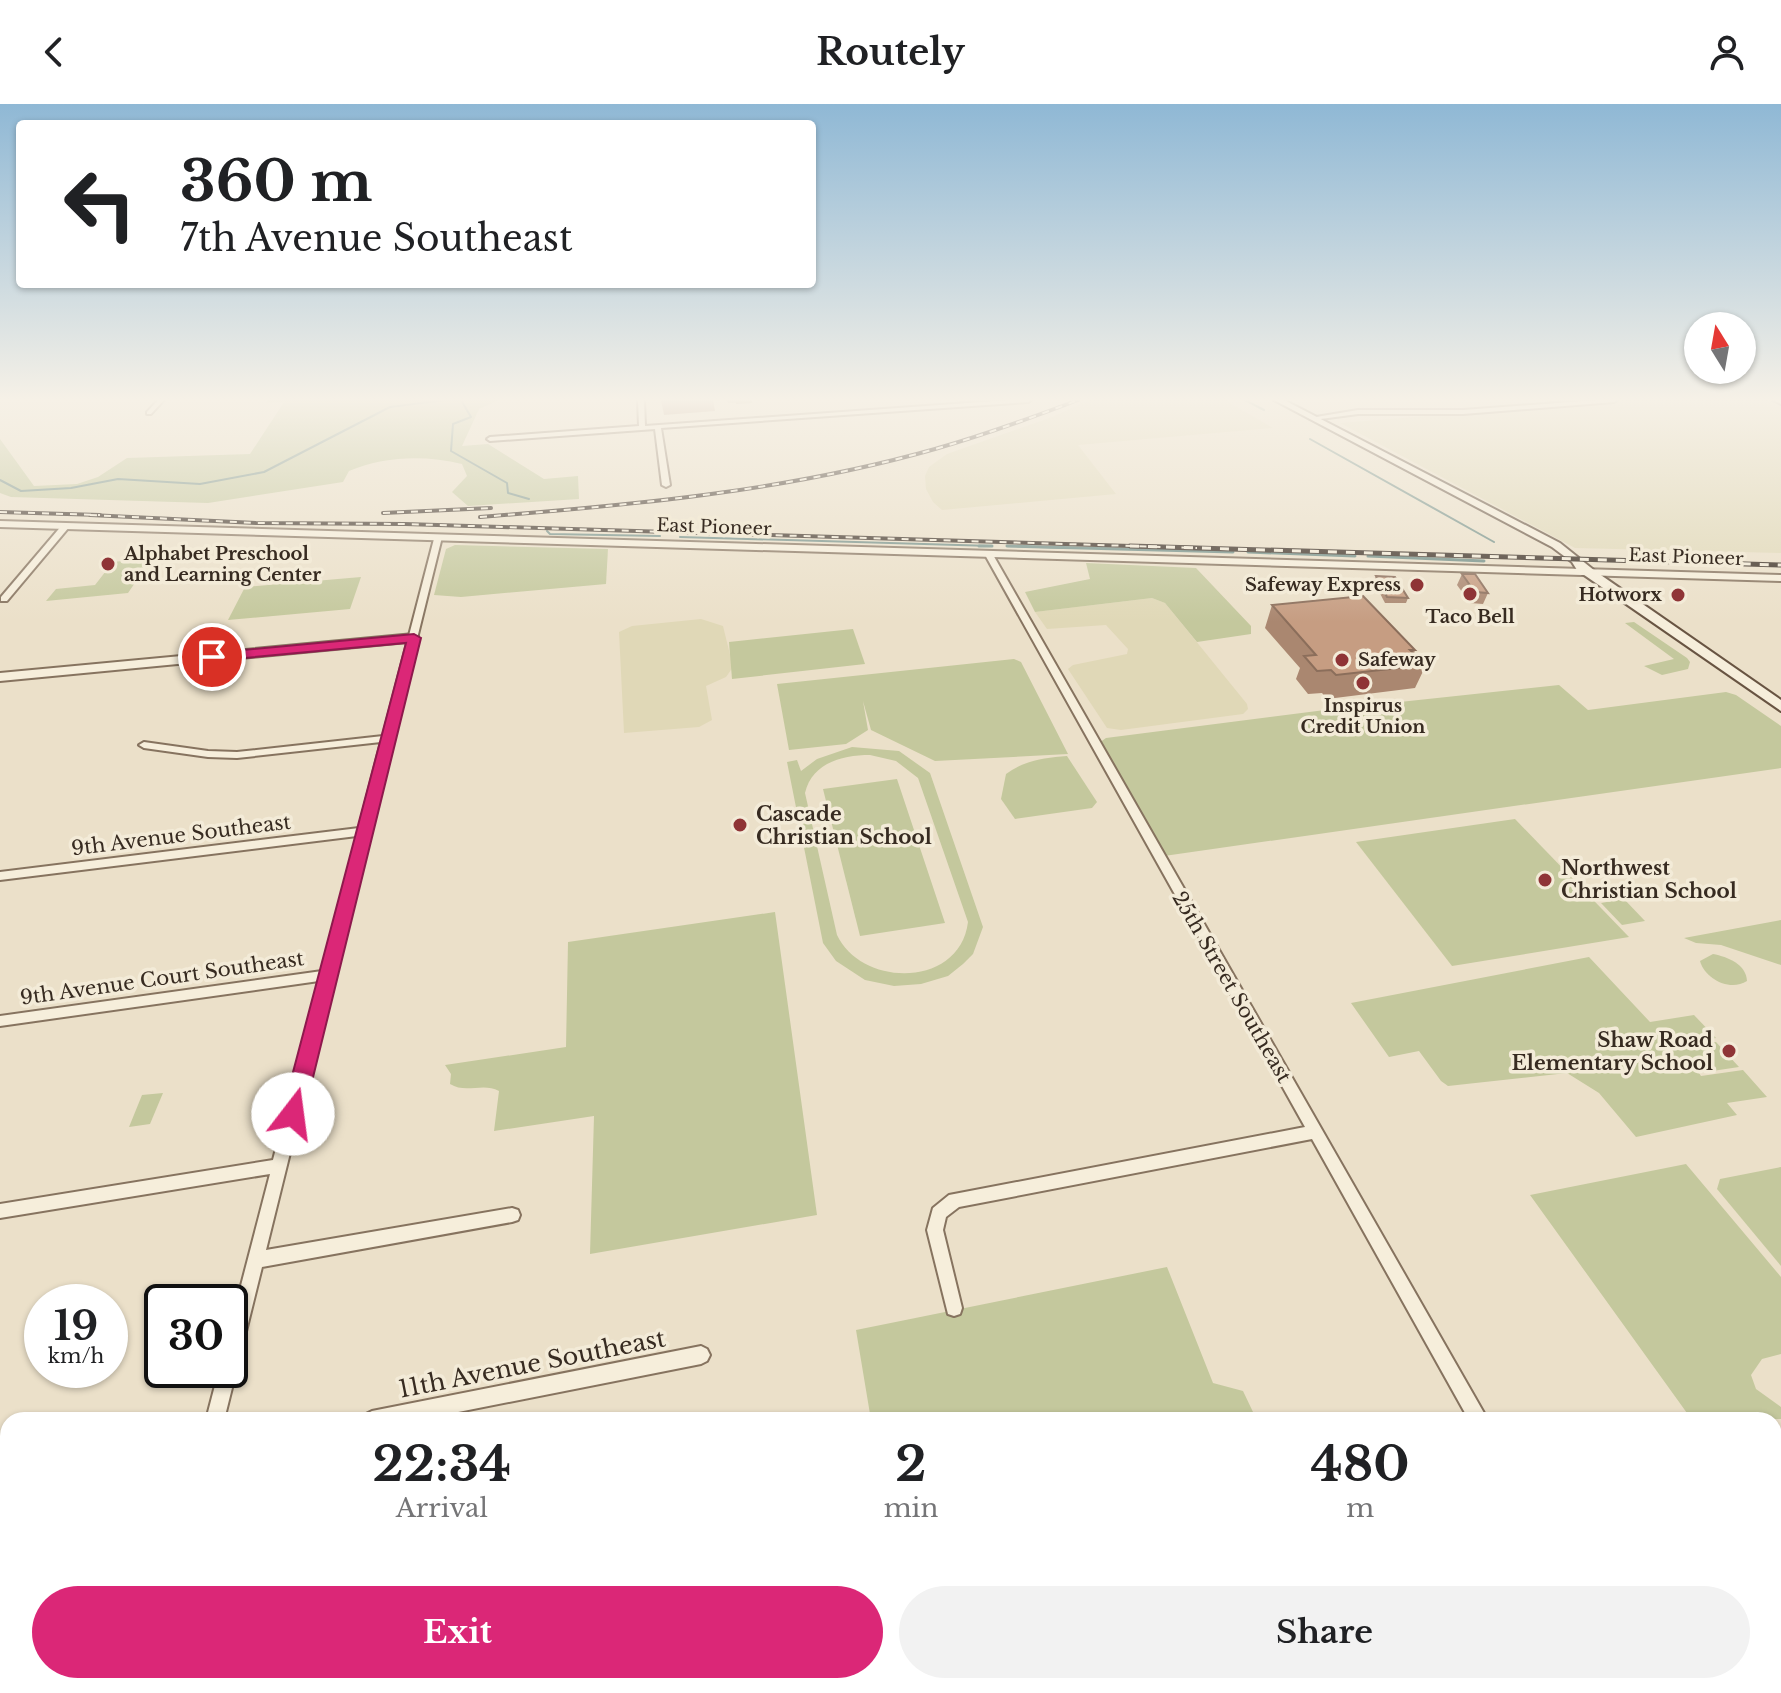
<!DOCTYPE html>
<html lang="en">
<head>
<meta charset="utf-8">
<style>
	:root { --surface:#fff; --page:#f2f2f2; --text:#202124; --muted:#757577; --accent:#db2777 }
	body { margin:0; font-family:"Libre Baskerville",serif; background:var(--page); color:var(--text); height:100vh; display:flex; flex-direction:column; font-size:30px; white-space:nowrap }
	* { box-sizing:border-box; margin:0 }
	p { font-size:26px; color:var(--muted) }
	.icon { flex:none; width:44px; height:44px; fill:none; stroke:currentColor; stroke-width:2; stroke-linecap:round; stroke-linejoin:round }
	.map { position:relative; flex:1; overflow:hidden }
	.sheet { position:absolute; left:0px; top:1308px; width:1782px; height:282px; display:flex; flex-direction:column; background:var(--surface); border-radius:24px 24px 0 0; box-shadow:0 2px 6px #0004 }
	.sheet>* { flex:none }
	.hud { position:absolute; left:16px; top:16px; width:800px; height:168px; border-radius:8px; box-shadow:0 2px 6px #0004; background:#fff; color:var(--text); overflow:hidden }
	.needle { width:52px; rotate:349deg }
	.controls { position:absolute; left:1684px; top:208px; display:grid; gap:16px }
	.controls a { display:grid; place-items:center; width:72px; height:72px; border-radius:50%; background:var(--surface); box-shadow:0 2px 6px #0004; font-size:40px }
	.speed { position:absolute; left:24px; top:1180px; display:flex; gap:16px; font-size:40px; font-weight:700; text-align:center }
	.speed>* { display:grid; place-content:center; width:104px; height:104px; border-radius:50%; background:var(--surface); box-shadow:0 2px 6px #0004; line-height:1 }
	.speed small { font-size:20px; font-weight:400 }
	.speed .limit { border:4px solid #111; border-radius:12px; background:#fff; color:#111 }
	.pin { position:absolute; display:grid; place-items:center; width:68px; height:68px; color:#fff; margin:-34px; border:4px solid #fff; border-radius:50%; box-shadow:0 2px 8px #0007 }
	.me { position:absolute; width:88px; margin:-44px; rotate:15deg; stroke-linejoin:round; filter:drop-shadow(0 0 6px #0008) }
	.turn { display:flex; align-items:center; gap:28px; height:168px; padding:0 32px; font-size:36px }
	.turn .icon { width:104px; height:104px; stroke-width:2.5 }
	.turn b { display:block; font-size:56px; line-height:68px }
	.eta { display:flex; justify-content:space-evenly; align-items:center; height:136px; text-align:center }
	.eta b { font-size:48px; font-weight:700; line-height:56px }
	.primary-button { display:flex; gap:16px; margin-top:auto; padding:16px 32px }
	.primary-button a { flex:1; height:92px; border-radius:48px; background:var(--accent); color:#fff; font-size:32px; font-weight:700; line-height:92px; text-align:center }
	.primary-button a+a { background:var(--page); color:var(--text) }
	header { display:flex; justify-content:space-between; align-items:center; height:104px; padding:0 32px; background:var(--surface); font-size:36px; font-weight:700 }
	.map>svg:first-child { display:block }
	.farmland { fill:#e0d8b7 }
	.green { fill:#c4c89d; fill-rule:evenodd }
	.lines { fill:none; stroke-linecap:round; stroke-linejoin:round }
	.stream-far1 { stroke:#708d86; stroke-width:2 }
	.stream { stroke:#708d86; stroke-width:3 }
	.minor-casing { stroke:#86735f; stroke-width:4 }
	.tertiary-casing { stroke:#86735f; stroke-width:4 }
	.secondary-casing { stroke:#685442; stroke-width:4 }
	.minor { fill:#f6eedb; fill-rule:evenodd }
	.tertiary { fill:#f6eedb; fill-rule:evenodd }
	.secondary { fill:#f6eedb; fill-rule:evenodd }
	.rail-far1-casing { stroke:#372b21; stroke-width:4 }
	.rail-casing { stroke:#372b21; stroke-width:5 }
	.rail-far1 { stroke:#f3ebd8; stroke-width:2; stroke-dasharray:7; stroke-linecap:butt }
	.rail { stroke:#f3ebd8; stroke-width:3; stroke-dasharray:9; stroke-linecap:butt }
	.wall { fill:#aa8770 }
	.shaded-wall { fill:#8b6e5b }
	.building { fill:#c69d82; stroke:#8b6e5b; stroke-width:2 }
	.route { fill:#db2777; stroke:#8e194d; stroke-width:2 }
	.poi-dot { fill:#8f3436; stroke:#f3ebd8; stroke-width:3 }
	.labels { text-anchor:middle; stroke-width:7; stroke-linejoin:round; paint-order:stroke }
	.far-street-label { font-size:18px; fill:#372b21; stroke:#f3ebd8 }
	.far-poi-label { font-size:18px; font-weight:bold; fill:#372b21; stroke:#f3ebd8; text-anchor:start }
	.poi-label { font-size:20px; font-weight:bold; fill:#372b21; stroke:#f3ebd8; text-anchor:start }
	.street-label { font-size:20px; fill:#372b21; stroke:#f3ebd8 }
	.near-street-label { font-size:24px; fill:#372b21; stroke:#f3ebd8 }
</style>
</head>
<body>
<header><svg class="icon" aria-label="back" viewBox="0 0 24 24"><path d="M15 5l-7 7 7 7"/></svg>Routely<svg class="icon" aria-label="person" viewBox="0 0 24 24"><circle cx="12" cy="8" r="4"/><path d="M4 21q1-7 8-7t8 7"/></svg></header>
<div class="map">
<svg width="1781" height="1589" viewBox="0 0 1781 1589">
	<rect width="100%" height="100%" fill="#ebe0c9"/>
	<g class="farmland">
		<polygon points="1089,296 1225,296 1273,324 1078,341 1116,390 942,406 933,398 926,385 925,372 929,363 947,350 1052,313"/>
		<polygon points="1624,296 1765,296 1781,302 1781,449 1575,444 1340,319"/>
		<polygon points="1152,494 1165,499 1247,600 1248,605 1243,610 1121,626 1107,624 1068,565 1073,561 1127,550 1128,545 1106,521 1047,525 1035,508"/>
		<polygon points="701,515 723,522 733,563 726,573 706,582 712,616 699,623 624,629 619,528 632,522"/>
	</g>
	<g class="green">
		<path d="M268,296H499L479,305L462,342L488,340L544,375L578,372L579,395L468,402L452,388L467,372L462,360C425,351 385,352 349,367L343,378L208,399L11,393L0,389V335L34,382L77,380L98,373L127,354L250,350L284,298L266,299Z"/>
		<polygon points="455,441 608,445 606,480 461,493 434,491 446,445"/>
		<polygon points="152,454 128,489 46,497 56,485 95,481 113,458"/>
		<polygon points="1086,459 1196,464 1251,522 1251,530 1197,538 1165,499 1152,494 1035,508 1025,488 1090,475"/>
		<polygon points="361,473 350,505 228,516 245,483"/>
		<polygon points="1634,518 1687,554 1690,558 1688,565 1662,571 1644,562 1674,555 1625,519"/>
		<polygon points="853,525 865,560 732,575 729,538"/>
		<polygon points="1014,555 1021,558 1068,650 935,657 871,626 863,597 868,626 846,640 789,646 777,580"/>
		<polygon points="1559,581 1588,606 1726,588 1736,591 1781,622 1781,664 1164,752 1099,639 1106,634 1325,606"/>
		<path d="M852,643L899,647L930,669L983,823L973,850L963,860L948,872L921,880L894,882L865,876L836,857L823,839L787,658L797,656L801,667L817,655ZM870,651L896,657L918,674L968,818C960,884 862,884 837,831L805,689C812,659 842,651 870,651Z"/>
		<path d="M1067,652L1097,698L1092,704L1015,715L1001,695L1006,670C1025,656 1044,654 1067,652Z"/>
		<polygon points="897,675 945,819 860,832 823,685"/>
		<polygon points="1515,715 1629,833 1452,862 1356,738"/>
		<polygon points="1624,795 1645,817 1622,821 1601,799"/>
		<path d="M775,808L817,1111L590,1150L594,1012L494,1027L499,987C483,978 466,990 450,980L451,970L445,961L566,943L568,838Z"/>
		<polygon points="1781,816 1781,861 1721,841 1696,839 1684,834"/>
		<path d="M1713,850C1728,853 1746,860 1747,877C1730,888 1705,875 1700,857Z"/>
		<polygon points="1589,853 1650,918 1694,911 1716,934 1673,942 1675,944 1716,938 1739,963 1699,969 1701,972 1743,966 1767,993 1727,999 1737,1011 1636,1033 1599,989 1567,969 1448,982 1441,977 1419,947 1389,953 1351,899"/>
		<polygon points="163,989 150,1020 129,1023 142,991"/>
		<polygon points="1686,1060 1781,1173 1781,1250 1762,1255 1751,1271 1756,1285 1781,1303 1781,1315 1692,1316 1530,1091"/>
		<polygon points="1781,1063 1781,1162 1717,1085 1720,1075"/>
		<polygon points="1167,1163 1213,1279 1243,1287 1253,1308 1252,1316 871,1316 856,1226"/>
	</g>
	<g class="lines">
		<g class="stream-far1">
			<polyline points="461,296 471,313 453,320 451,347 507,379 508,389 529,395"/>
			<polyline points="1245,296 1264,306"/>
			<polyline points="1310,335 1494,438"/>
			<polyline points="0,376 21,387 71,384 118,375 200,380 264,368 390,303 445,296"/>
			<polyline points="547,427 550,430 660,432"/>
			<polyline points="680,433 992,442"/>
			<polyline points="1007,442 1068,444"/>
		</g>
		<g class="stream">
			<polyline points="979,442 992,442"/>
			<polyline points="1007,442 1233,448"/>
			<polyline points="1248,448 1355,452"/>
			<polyline points="1368,452 1484,457"/>
		</g>
		<g class="minor-casing">
			<g id="minor">
				<polygon points="158,296 164,296 151,310 147,310 147,308"/>
				<polygon points="638,296 644,296 645,322 1009,296 1031,296 1028,298 661,324 670,381 666,383 662,381 655,325 490,337 487,335 490,333 639,322"/>
				<polygon points="1597,296 1617,296 1614,298 1463,310 1358,310 1313,316 1310,314 1358,306 1463,306"/>
				<polygon points="1773,296 1781,296 1781,300"/>
				<polygon points="63,420 70,422 7,497 1,497 1,493"/>
				<polygon points="435,431 442,433 393,632 395,634 392,637 370,725 372,727 369,730 335,868 336,871 333,875 266,1146 512,1104 518,1106 520,1111 518,1116 512,1118 262,1163 224,1316 206,1316 219,1266 230,1266 230,1224 270,1070 0,1114 0,1100 273,1056 319,877 0,922 0,912 322,867 357,732 0,776 0,768 359,724 381,638 237,654 208,653 144,644 139,641 144,638 208,647 237,648 383,632"/>
				<polygon points="985,447 992,449 1488,1316 1469,1316 1312,1035 959,1103 946,1113 943,1126 962,1204 960,1210 954,1212 948,1210 927,1126 933,1104 949,1091 1305,1023 984,449"/>
				<polygon points="701,1242 707,1245 710,1251 707,1257 701,1260 418,1316 363,1316 366,1310 372,1307"/>
				<polygon points="1781,1406 1781,1426 1774,1428 1774,1408"/>
				<polygon points="135,1582 157,1582 156,1589 134,1589"/>
				<polygon points="1625,1582 1648,1582 1651,1589 1628,1589"/>
			</g>
		</g>
		<g class="tertiary-casing">
			<g id="tertiary">
				<polygon points="0,417 1781,471 1781,477 0,423"/>
				<polygon points="414,530 418,531 418,537 0,577 0,569"/>
			</g>
		</g>
		<g class="secondary-casing">
			<polygon id="secondary" points="1274,296 1284,296 1560,439 1595,467 1781,596 1781,607 1577,466 1572,458 1552,443"/>
		</g>
		<use href="#minor" class="minor"/>
		<use href="#tertiary" class="tertiary"/>
		<use href="#secondary" class="secondary"/>
		<g class="rail-far1-casing">
			<g id="rail-far1">
				<polyline points="0,408 100,411"/>
				<polyline points="383,409 491,404"/>
				<polyline points="90,411 256,419 405,420 1197,444"/>
				<path d="M480,413C633,401 787,387 935,345C984,331 1031,314 1078,296"/>
			</g>
		</g>
		<g class="rail-casing">
			<polyline id="rail" points="1130,442 1781,461"/>
		</g>
		<use href="#rail-far1" class="rail-far1"/>
		<use href="#rail" class="rail"/>
	</g>
	<g class="wall">
		<polygon points="661,296 713,296 715,307 664,311"/>
		<polygon points="727,296 752,296 752,299 728,299"/>
		<polygon points="1462,470 1488,489 1483,500 1470,499 1457,481"/>
		<polygon points="1376,472 1408,494 1406,499 1385,499 1374,478"/>
		<polygon points="1272,501 1415,546 1414,550 1426,561 1415,584 1327,595 1322,589 1308,590 1296,575 1300,564 1265,524"/>
	</g>
	<polygon class="shaded-wall" points="736,296 752,296 752,299 736,300"/>
	<g class="building">
		<polygon points="1462,470 1475,470 1488,489 1475,488"/>
		<polygon points="1376,472 1395,473 1408,494 1387,493"/>
		<polygon points="1363,492 1415,546 1410,546 1426,561 1336,571 1331,566 1317,567 1304,552 1316,551 1272,501"/>
	</g>
	<linearGradient id="sky" x2="0" y2="1"><stop stop-color="#8fb8d5"/><stop offset="0.57" stop-color="#f6f1e7"/><stop offset="1" stop-color="#f6f1e7" stop-opacity="0"/></linearGradient>
	<rect width="1781" height="518" fill="url(#sky)"/>
	<polygon class="route" points="414,530 421,534 304,1010 300,1017 293,1020 285,1017 282,1010 406,539 212,557 205,553 212,549"/>
	<g class="poi-dot">
		<circle cx="108" cy="460" r="8"/>
		<circle cx="1417" cy="481" r="8"/>
		<circle cx="1470" cy="490" r="8"/>
		<circle cx="1678" cy="491" r="8"/>
		<circle cx="1342" cy="556" r="8"/>
		<circle cx="1363" cy="579" r="8"/>
		<circle cx="740" cy="721" r="8"/>
		<circle cx="1545" cy="776" r="8"/>
		<circle cx="1729" cy="947" r="8"/>
	</g>
	<g class="labels">
		<g class="far-street-label">
			<text transform="translate(714 423) rotate(2)" y="6">East Pioneer</text>
			<text transform="translate(1686 453) rotate(2)" y="6">East Pioneer</text>
		</g>
		<g class="far-poi-label">
			<text x="124" y="456">Alphabet Preschool<tspan x="124" dy="21">and Learning Center</tspan></text>
			<text x="1401" y="487" text-anchor="end">Safeway Express</text>
			<text x="1662" y="497" text-anchor="end">Hotworx</text>
			<text x="1470" y="519" text-anchor="middle">Taco Bell</text>
			<text x="1358" y="562">Safeway</text>
			<text x="1363" y="608" text-anchor="middle">Inspirus<tspan x="1363" dy="21">Credit Union</tspan></text>
		</g>
		<g class="poi-label">
			<text x="756" y="717">Cascade<tspan x="756" dy="23">Christian School</tspan></text>
			<text x="1561" y="771">Northwest<tspan x="1561" dy="23">Christian School</tspan></text>
			<text x="1713" y="943" text-anchor="end">Shaw Road<tspan x="1713" dy="23">Elementary School</tspan></text>
		</g>
		<g class="street-label">
			<text transform="translate(181 731) rotate(-7)" y="7">9th Avenue Southeast</text>
			<text transform="translate(162 874) rotate(-8)" y="7">9th Avenue Court Southeast</text>
			<text transform="translate(1232 883) rotate(60)" y="7">25th Street Southeast</text>
		</g>
		<g class="near-street-label">
			<text transform="translate(532 1260) rotate(-11)" y="8">11th Avenue Southeast</text>
		</g>
	</g>
</svg>
<div class="controls">
<a><svg class="needle" viewBox="-14 -14 28 28"><path d="M0-13l5 13h-10z" fill="#e53935"/><path d="M0 13l5-13h-10z" fill="#757577"/></svg></a>
</div>
<div class="speed"><div>19<small>km/h</small></div><div class="limit">30</div></div>
<div class="pin" style="left:212px;top:553px;background:#d93025"><svg class="icon" aria-label="arrive" viewBox="0 0 24 24"><path d="M6 21V4h12l-3 4 3 4H6"/></svg></div>
<svg class="me" style="left:293px;top:1010px" viewBox="-20 -20 40 40"><circle r="19" fill="#fff"/><path d="M0-13L10 11 0 6-10 11z" fill="#db2777"/></svg>
<div class="hud">
<div class="turn"><svg class="icon" aria-label="left" viewBox="0 0 24 24"><path d="M17 20v-9H6M10 6l-5 5 5 5"/></svg><div><b>360 m</b>7th Avenue Southeast</div></div>
</div>
<section class="sheet">
<div class="eta">
<div><b>22:34</b><p>Arrival</p></div>
<div><b>2</b><p>min</p></div>
<div><b>480</b><p>m</p></div>
</div>
<div class="primary-button"><a>Exit</a><a>Share</a></div>
</section>
</div>
</body>
</html>
